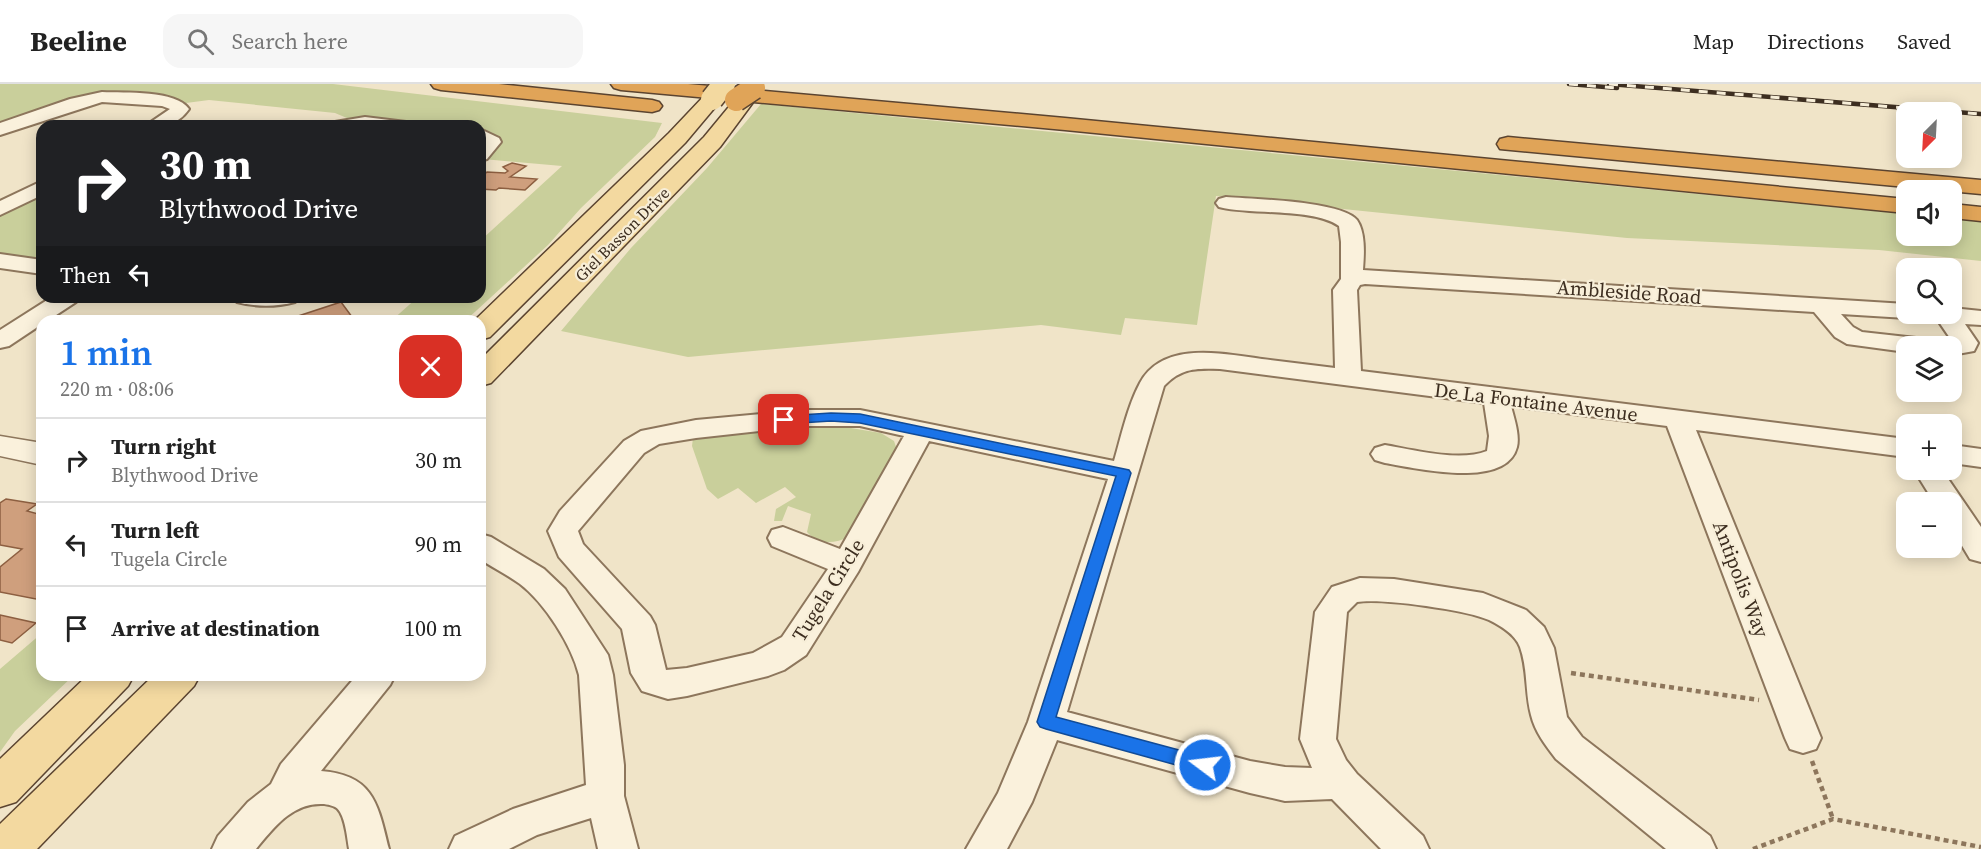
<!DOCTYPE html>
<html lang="en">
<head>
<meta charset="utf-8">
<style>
	:root { --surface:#fff; --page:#f6f6f6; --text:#222; --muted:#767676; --line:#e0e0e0; --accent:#1a73e8 }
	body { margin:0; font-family:"Source Serif 4",serif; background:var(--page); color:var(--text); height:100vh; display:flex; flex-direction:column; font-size:22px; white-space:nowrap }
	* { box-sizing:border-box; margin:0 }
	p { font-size:20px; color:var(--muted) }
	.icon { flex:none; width:33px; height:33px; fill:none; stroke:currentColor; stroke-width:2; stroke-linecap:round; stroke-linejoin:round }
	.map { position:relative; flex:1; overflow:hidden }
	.panel { position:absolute; left:36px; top:231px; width:450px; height:366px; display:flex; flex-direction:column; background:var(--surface); border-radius:18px; box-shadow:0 3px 15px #0003 }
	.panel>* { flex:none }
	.hud { position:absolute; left:36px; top:36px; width:450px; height:183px; border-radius:18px; box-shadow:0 3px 15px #0003; background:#202124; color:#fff; overflow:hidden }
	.needle { width:39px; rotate:204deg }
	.buttons { position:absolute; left:1896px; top:18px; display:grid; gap:12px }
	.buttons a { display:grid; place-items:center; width:66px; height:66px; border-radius:12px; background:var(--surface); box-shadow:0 3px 15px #0003; font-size:30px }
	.pin { position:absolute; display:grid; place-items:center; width:51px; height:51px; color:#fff; margin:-26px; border-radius:12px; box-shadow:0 3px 9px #0006 }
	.me { position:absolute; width:66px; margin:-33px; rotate:285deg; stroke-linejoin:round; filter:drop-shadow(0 0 4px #0008) }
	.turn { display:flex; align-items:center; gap:21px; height:126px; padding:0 24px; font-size:27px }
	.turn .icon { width:78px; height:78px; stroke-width:2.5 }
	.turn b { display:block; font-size:42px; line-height:51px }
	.then { display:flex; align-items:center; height:57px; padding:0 24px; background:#0003; gap:12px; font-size:22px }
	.round { display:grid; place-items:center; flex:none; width:63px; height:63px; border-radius:18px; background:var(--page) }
	.headline { display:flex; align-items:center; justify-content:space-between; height:102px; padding:0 24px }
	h1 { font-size:36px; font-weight:600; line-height:45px; color:var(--accent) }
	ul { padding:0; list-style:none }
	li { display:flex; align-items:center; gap:18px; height:84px; padding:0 24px; border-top:2px solid var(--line) }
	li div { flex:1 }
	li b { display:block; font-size:22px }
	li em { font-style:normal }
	header { display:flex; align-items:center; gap:36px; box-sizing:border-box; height:84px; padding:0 30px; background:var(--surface); border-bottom:2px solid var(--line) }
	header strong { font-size:28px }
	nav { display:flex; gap:33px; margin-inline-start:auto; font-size:21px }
	.search { width:420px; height:54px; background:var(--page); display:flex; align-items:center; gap:15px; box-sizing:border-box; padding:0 21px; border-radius:18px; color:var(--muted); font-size:22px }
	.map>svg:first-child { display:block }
	.green { fill:#c9cf9b }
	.building { fill:#cf9f7d; stroke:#8d5f41; stroke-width:1.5 }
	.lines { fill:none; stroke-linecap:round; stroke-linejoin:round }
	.minor-casing { stroke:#8d765c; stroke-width:4 }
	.tertiary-casing { stroke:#8d765c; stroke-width:3 }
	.primary-casing { stroke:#5b4430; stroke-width:3 }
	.motorway-casing { stroke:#5b4430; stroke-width:3 }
	.path { stroke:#8d765c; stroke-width:4.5; stroke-dasharray:5 4; stroke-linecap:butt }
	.minor { fill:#faf1dc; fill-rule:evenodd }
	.tertiary { fill:#faf1dc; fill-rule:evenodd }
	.primary { fill:#f3d9a0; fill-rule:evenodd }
	.motorway { fill:#e0a458; fill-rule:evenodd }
	.rail-casing { stroke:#3d2e20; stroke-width:4.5 }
	.rail { stroke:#f7eed8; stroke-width:3; stroke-dasharray:9; stroke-linecap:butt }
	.primary-bridge-casing { stroke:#5b4430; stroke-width:25; stroke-linecap:butt }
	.motorway-bridge-casing { stroke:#5b4430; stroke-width:25; stroke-linecap:butt }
	.primary-bridge { stroke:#f3d9a0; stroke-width:22 }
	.motorway-bridge { stroke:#e0a458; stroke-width:22 }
	.route { fill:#1a73e8; stroke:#114b97; stroke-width:1.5 }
	.labels { text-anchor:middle; stroke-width:4.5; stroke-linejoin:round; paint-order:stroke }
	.far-street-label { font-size:16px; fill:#3d2e20; stroke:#f7eed8 }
	.street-label { font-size:20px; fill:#3d2e20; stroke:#f7eed8 }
</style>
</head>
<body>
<header>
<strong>Beeline</strong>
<div class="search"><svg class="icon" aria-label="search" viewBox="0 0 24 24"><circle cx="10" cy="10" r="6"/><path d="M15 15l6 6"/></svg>Search here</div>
<nav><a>Map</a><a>Directions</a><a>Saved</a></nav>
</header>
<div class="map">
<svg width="1981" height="765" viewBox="0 0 1981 765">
	<rect width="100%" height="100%" fill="#f0e4c8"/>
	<g class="green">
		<polygon points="0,0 333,0 662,39 655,53 581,124 548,161 465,237 391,237 418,213 480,213 480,157 562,82 483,75 496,64 498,58 480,47 480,42 426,42 354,37 335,29 209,16 186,19 120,10 0,42"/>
		<polygon points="761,20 1906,130 1906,152 1952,152 1952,134 1981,137 1981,177 1879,166 1627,154 1216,112 1197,241 1125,234 1121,251 1041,241 688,273 561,247 631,164 707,84"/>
		<polygon points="42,107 42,178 0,172 0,130"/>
		<path d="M833,341L881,349L894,357L898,369L849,453C834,460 818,461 807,448L811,430L788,422L782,437H774L776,425L796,413L785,403L756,419L738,404L718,415L707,405L692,362L693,354Z"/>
		<polygon points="42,549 42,591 74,591 15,647 0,668 0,585"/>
	</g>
	<g class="building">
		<polygon points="512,79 526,82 510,93 537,95 525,106 499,104 496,106 480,105 480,94 487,88 505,89 508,87 503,83"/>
		<polygon points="341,218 355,237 283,237"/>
		<polygon points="6,415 37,420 27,427 42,431 42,510 36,515 0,508 0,483 22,465 0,461 0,419"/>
		<polygon points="0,531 36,539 12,559 0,556"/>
	</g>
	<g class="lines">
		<g class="minor-casing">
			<g id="minor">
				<path d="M102,8C125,9 176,6 189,25C177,42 164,42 145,42L170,25L162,22L102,18L0,51V39L70,15Z"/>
				<polygon points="365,33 406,38 409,42 332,42 335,38"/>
				<polygon points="480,45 499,54 501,58 487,75 480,77"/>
				<polygon points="42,97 42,111 0,131 0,117"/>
				<path d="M1226,113C1252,115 1342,117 1357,136C1366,149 1364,172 1363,186L1906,220V230H1916L1906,234L1841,230L1853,243L1862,248L1925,255L1934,257L1937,262H1906V268L1847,260L1835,253L1814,228L1365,200L1360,201L1357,206L1361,287L1906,355V373L1696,346L1821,654L1816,665L1803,669L1790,665L1785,654L1667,342L1511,322C1514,334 1520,351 1517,363C1506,406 1415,384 1385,379L1375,376L1371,370L1375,364L1385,361C1414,366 1460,378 1487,367L1489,352L1484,319L1220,285C1196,284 1181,284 1164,302L1067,628L1250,677L1285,683L1312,684L1300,655L1315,528L1332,503L1360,494L1394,495L1483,509L1526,526L1544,543L1554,564L1567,633L1582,653L1710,752L1716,765H1666L1556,675C1546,662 1535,648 1531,631C1525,609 1528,585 1520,563C1515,550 1501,542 1489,536C1467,526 1382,514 1357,518L1347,528L1336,655L1346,676L1357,690L1423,752L1429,765H1381L1332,715L1285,717L1250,709L1057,656L1032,718L1007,765H966L998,709L1028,638L1108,395L929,357L858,488L806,571L784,586L768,592L687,612L668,615L642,607L631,589L622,545L559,473L548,447L560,427L624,357L641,347L696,336L806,326H860L1114,377C1121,353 1128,321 1140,299C1163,256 1224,270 1262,275C1286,278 1311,281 1335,284L1333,206L1341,195V158L1339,142C1313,124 1250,131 1219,123L1216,119L1219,115ZM806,342H860L904,352L840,465L783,443L772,446L768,454L772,462L828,485L782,553L753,569L687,584L666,586L655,541L650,532L583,460L578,447L644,369L659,360L696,354Z"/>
				<polygon points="0,170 42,176 42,190 0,184"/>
				<polygon points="52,213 80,213 76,218 47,237 42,237 42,240 9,262 0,264 0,246"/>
				<path d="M233,213H299L295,218C276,223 256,223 237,218Z"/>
				<polygon points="1952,224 1981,227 1981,241 1965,240 1978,259 1974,267 1952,271 1952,262 1941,262 1943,259 1952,257 1939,238 1927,235 1923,230 1952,230"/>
				<polygon points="1952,361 1981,365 1981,383 1952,379"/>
				<polygon points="1914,386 1942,386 1981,443 1981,478 1970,475 1952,445 1952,418 1934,418"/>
				<path d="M480,450L491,453L544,485L565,505L608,571L613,591L624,681V712L638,765H598L591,734L537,751L509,765H449L455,752L513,725L586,701L579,591C572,562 545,519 520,500C508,491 493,484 480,475Z"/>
				<path d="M357,591H395L390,601L321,687C374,691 378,721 389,765H349C347,754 346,738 340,728C337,722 330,721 324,720C293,718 274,743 256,765H212L218,752L248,718L271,700L281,680Z"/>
			</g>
		</g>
		<g class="tertiary-casing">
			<polygon id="tertiary" points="0,352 42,359 42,381 0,372"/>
		</g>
		<g class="primary-casing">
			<g id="primary">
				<polygon points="712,9 719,11 722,15 685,59 490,253 480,256 480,237 474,237 669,49 705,11"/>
				<polygon points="744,11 751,13 754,17 720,63 491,299 480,302 480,276 704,53 737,13"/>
				<polygon points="88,591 134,591 128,602 16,718 0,723 0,675"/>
				<polygon points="154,591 200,591 194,602 37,765 0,765 0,740"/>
			</g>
		</g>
		<g class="motorway-casing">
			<g id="motorway">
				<polygon points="431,0 499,0 652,16 659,18 662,22 659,26 652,28 441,6 434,4"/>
				<polygon points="611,0 688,0 1065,34 1906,115 1906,129 1065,46 621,6 614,4"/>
				<polygon points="1508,53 1981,96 1981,110 1500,65 1497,60 1500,55"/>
				<polygon points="1952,120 1981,123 1981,137 1952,134"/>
			</g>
		</g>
		<g class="path">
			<polyline points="1571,589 1759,616"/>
			<polyline points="1812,677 1833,735"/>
			<polyline points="1753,765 1833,735 1981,763"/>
		</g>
		<use href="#minor" class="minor"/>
		<use href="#tertiary" class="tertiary"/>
		<use href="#primary" class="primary"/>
		<use href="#motorway" class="motorway"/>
		<g class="rail-casing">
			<g id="rail">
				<polyline points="1569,0 1617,4"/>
				<polyline points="1609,0 1981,30"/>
			</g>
		</g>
		<use href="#rail" class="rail"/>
		<g class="primary-bridge-casing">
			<polyline id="primary-bridge" points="712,15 724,0"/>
		</g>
		<g class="motorway-bridge-casing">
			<polyline id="motorway-bridge" points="736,16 754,4"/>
		</g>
		<use href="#primary-bridge" class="primary-bridge"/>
		<use href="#motorway-bridge" class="motorway-bridge"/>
	</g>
	<polygon class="route" points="831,329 860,330 1129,386 1131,389 1056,633 1205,673 1211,676 1214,681 1211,687 1205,689 1046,645 1040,643 1037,638 1116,392 860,339 831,337 784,340 777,336 784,332"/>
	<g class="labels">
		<g class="far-street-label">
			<text transform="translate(622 150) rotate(-45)" y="6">Giel Basson Drive</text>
		</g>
		<g class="street-label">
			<text transform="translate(1629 208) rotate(4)" y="7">Ambleside Road</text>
			<text transform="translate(1536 318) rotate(7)" y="7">De La Fontaine Avenue</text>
			<text transform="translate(1741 495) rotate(69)" y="7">Antipolis Way</text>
			<text transform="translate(828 506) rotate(-58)" y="7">Tugela Circle</text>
		</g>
	</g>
</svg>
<div class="buttons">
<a><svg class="needle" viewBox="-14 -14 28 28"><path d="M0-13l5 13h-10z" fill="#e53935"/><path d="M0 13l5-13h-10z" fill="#767676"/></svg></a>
<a><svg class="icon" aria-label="sound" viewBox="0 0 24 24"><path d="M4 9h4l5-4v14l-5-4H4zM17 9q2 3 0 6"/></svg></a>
<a><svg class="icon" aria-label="search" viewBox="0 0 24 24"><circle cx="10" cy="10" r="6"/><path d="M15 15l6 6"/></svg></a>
<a><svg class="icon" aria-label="layers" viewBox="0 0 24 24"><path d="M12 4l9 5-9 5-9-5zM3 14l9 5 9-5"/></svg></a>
<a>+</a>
<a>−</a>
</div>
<div class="pin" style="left:784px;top:336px;background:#d93025"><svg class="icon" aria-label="arrive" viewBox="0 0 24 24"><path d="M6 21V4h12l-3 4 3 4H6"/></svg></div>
<svg class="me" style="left:1205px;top:681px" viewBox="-20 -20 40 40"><circle r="17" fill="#1a73e8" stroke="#fff" stroke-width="3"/><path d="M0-11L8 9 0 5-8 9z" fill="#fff"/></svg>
<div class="hud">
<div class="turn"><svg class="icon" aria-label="right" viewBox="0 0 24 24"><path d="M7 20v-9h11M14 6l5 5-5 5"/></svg><div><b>30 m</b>Blythwood Drive</div></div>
<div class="then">Then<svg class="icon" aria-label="left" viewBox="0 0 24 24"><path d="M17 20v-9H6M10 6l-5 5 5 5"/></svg></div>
</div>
<section class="panel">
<div class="headline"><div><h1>1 min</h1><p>220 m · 08:06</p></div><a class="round" style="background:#d93025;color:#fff"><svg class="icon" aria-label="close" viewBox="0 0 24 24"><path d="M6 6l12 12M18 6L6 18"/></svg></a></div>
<ul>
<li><svg class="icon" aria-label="right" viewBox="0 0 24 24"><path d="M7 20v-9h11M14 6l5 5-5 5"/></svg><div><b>Turn right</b><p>Blythwood Drive</p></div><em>30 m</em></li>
<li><svg class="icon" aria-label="left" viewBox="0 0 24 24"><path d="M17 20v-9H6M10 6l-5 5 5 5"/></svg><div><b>Turn left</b><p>Tugela Circle</p></div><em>90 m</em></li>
<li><svg class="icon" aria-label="arrive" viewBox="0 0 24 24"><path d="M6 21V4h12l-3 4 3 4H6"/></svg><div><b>Arrive at destination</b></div><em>100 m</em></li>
</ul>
</section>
</div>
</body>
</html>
